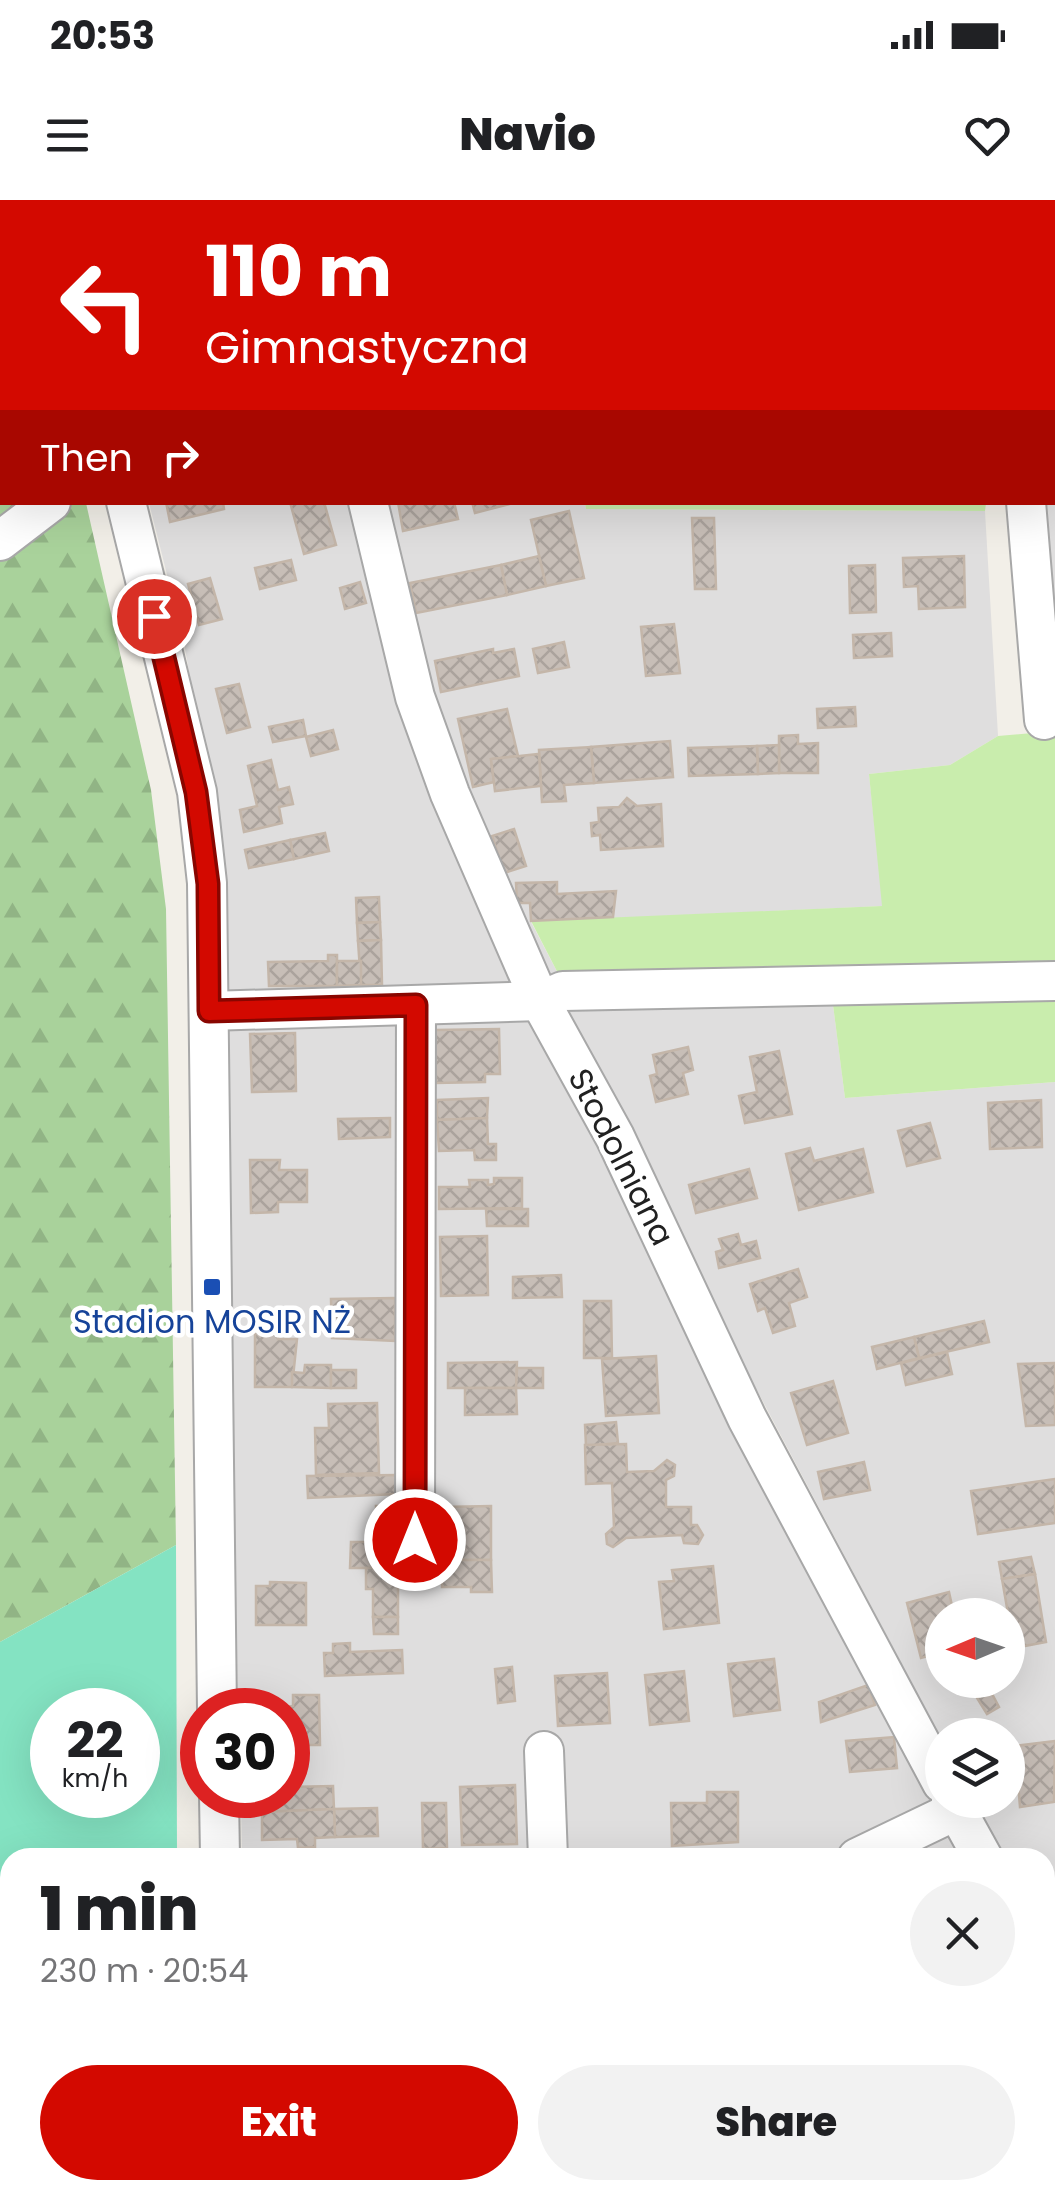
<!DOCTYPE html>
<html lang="en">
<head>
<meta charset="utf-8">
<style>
	:root { --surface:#fff; --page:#f2f2f2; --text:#202124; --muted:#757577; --accent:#d30900 }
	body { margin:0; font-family:Poppins,sans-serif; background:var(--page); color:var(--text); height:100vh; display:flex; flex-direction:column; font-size:38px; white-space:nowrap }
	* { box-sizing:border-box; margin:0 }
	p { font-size:32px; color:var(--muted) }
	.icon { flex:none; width:55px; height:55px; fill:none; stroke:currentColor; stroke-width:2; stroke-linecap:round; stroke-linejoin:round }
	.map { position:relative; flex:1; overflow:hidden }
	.drawer { position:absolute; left:0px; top:1648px; width:1055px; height:352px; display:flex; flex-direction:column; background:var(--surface); border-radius:30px 30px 0 0; box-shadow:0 10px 40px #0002 }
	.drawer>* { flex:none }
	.guide { position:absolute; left:0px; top:0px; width:1055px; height:305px; box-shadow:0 10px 40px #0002; background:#d30900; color:#fff; overflow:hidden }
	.needle { width:65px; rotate:268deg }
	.controls { position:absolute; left:925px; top:1398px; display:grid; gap:20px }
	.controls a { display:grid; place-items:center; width:100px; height:100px; border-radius:50%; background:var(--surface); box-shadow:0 10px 40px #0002; font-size:50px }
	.speed { position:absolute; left:30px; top:1488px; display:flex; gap:20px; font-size:50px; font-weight:700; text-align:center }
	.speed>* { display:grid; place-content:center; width:130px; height:130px; border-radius:50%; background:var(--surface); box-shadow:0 10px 40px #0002; line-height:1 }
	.speed small { font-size:25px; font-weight:400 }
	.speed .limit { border:15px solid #d22; background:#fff; color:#111 }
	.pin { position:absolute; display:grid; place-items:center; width:85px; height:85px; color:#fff; margin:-42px; border:5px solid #fff; border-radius:50%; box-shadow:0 2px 10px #0007 }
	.me { position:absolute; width:110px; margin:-55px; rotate:0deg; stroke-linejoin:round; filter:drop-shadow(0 0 8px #0008) }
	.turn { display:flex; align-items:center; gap:35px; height:210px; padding:0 40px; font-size:45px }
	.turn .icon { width:130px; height:130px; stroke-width:2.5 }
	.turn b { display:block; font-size:70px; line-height:85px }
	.then { display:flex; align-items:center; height:95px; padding:0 40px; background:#0003; gap:20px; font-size:38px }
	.round { display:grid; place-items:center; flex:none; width:105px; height:105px; border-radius:52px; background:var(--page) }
	.overview { display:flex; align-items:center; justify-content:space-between; height:170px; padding:0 40px }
	h1 { font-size:60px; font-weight:800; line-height:75px }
	.primary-button { display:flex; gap:20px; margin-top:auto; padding:20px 40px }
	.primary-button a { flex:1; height:115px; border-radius:60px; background:var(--accent); color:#fff; font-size:40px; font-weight:800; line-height:115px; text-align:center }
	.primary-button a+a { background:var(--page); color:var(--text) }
	.status { display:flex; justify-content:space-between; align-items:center; height:70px; padding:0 50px; background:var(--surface); direction:ltr }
	.status svg { height:28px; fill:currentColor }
	header { display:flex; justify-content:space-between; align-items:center; height:130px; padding:0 40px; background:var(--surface); font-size:45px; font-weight:800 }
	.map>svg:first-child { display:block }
	.residential { fill:#dfdede; fill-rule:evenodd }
	.grass { fill:#c9edad }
	.forest { fill:url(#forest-firs) }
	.pitch { fill:#84e3c2; fill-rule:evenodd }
	.parking { fill:#e5e5e5 }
	.building { fill:url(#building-cross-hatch); stroke:#c4b6a9; stroke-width:2.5 }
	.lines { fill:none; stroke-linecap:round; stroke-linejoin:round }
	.minor-casing { stroke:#a8a8a8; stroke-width:42 }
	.minor { stroke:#fff; stroke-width:38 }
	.route-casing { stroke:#890600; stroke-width:25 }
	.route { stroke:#d30900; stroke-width:18 }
	.transit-dot { fill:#1a4fb4; stroke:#fff; stroke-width:4 }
	.labels { text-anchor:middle; stroke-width:9; stroke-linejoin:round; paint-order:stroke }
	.street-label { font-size:32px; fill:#212121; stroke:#fff }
	.transit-label { font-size:32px; fill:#164399; stroke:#fff }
</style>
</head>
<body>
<div class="status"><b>20:53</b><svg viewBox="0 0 49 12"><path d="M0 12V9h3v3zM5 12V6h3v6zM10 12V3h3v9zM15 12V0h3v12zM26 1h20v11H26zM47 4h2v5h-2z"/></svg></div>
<header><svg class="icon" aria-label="menu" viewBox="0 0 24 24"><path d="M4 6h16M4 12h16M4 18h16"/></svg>Navio<svg class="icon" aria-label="heart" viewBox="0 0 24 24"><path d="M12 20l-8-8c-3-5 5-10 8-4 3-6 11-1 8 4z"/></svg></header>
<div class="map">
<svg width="1055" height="1998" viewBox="0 0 1055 1998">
	<defs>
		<pattern id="forest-firs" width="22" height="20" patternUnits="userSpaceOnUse" patternTransform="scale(2.5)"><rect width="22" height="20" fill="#a9d29b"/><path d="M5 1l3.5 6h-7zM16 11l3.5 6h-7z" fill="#91b485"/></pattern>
		<pattern id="building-cross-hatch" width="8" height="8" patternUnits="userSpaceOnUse" patternTransform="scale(2.5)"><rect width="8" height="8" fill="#c7beb7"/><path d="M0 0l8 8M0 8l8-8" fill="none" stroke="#aba39d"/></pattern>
	</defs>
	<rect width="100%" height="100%" fill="#f2efe8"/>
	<g class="residential">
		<polygon points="73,0 289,0 289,2 74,2"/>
		<polygon points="312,0 526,0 526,2 313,2"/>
		<polygon points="1052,72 1055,72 1055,454 1042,303 1052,302"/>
		<path d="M585,302L586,309L985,311L998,536L950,565L869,574L883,706L531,722L574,804L832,797L845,898L1055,882V1749L1045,1731V1658L1005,1657L974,1600H1008V1535H942V1540L706,1094L534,747L447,552L385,303ZM942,1415H1008V1480H942Z"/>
		<polygon points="149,303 357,303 436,587 975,1657 242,1657 241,1595 288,1595 288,1510 238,1510 220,660 184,442"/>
		<polygon points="1045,1784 1055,1802 1055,1998 251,1998 251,1990 1045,1990"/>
	</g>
	<g class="grass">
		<polygon points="526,0 825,0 826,2 526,2"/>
		<polygon points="585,303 986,302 986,303 985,311 586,309"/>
		<polygon points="1055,531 1055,772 563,783 531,721 882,706 869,574 950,565 998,536"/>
		<polygon points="832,797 1055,797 1055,882 845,898"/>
	</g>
	<g class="forest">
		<polygon points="0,0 11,2 2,2 2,302 86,303 151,590 166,709 176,1345 0,1442"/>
		<polygon points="825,0 993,0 993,2 826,2"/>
	</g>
	<path class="pitch" d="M176,1345L177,1657L10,1658V1990H178V1998H0V1442ZM52,1510H138V1595H52Z"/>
	<polygon class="parking" points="0,1863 10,1863 10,1990 125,1992 115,1998 0,1998"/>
	<g class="building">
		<polygon points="93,0 139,0 140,2 94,2"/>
		<polygon points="166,302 223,302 224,309 170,322"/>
		<polygon points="290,302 324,302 336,345 304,354"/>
		<polygon points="398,302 454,302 458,319 403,331"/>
		<polygon points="472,302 517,302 475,313"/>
		<polygon points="569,311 584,378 546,386 531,320"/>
		<polygon points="692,318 714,318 716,389 695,389"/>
		<polygon points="539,356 546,386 507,395 501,365"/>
		<polygon points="964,356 965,407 919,409 918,386 904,387 903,358"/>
		<polygon points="291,360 296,380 260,389 255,368"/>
		<polygon points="501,365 507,395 416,413 410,383"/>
		<polygon points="875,365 876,412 850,413 849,366"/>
		<polygon points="210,378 222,419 199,425 188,384"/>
		<polygon points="360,382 366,403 345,409 340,388"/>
		<polygon points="674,424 680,473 646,476 641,427"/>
		<polygon points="891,433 892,456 854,458 853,435"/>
		<polygon points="564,442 569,467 538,473 533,449"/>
		<polygon points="493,449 493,453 514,449 519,476 441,492 435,461"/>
		<polygon points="239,484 250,527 227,533 216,489"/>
		<polygon points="855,507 856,526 818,528 817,509"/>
		<polygon points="507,509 518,556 491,559 494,582 473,587 458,519"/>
		<polygon points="303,520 306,536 273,542 269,527"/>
		<polygon points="333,530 338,549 311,556 306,537"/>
		<polygon points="798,535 798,544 818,543 818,573 779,573 779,536"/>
		<polygon points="670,541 673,577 594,583 591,547"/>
		<polygon points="779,545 779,573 758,574 757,546"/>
		<polygon points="757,546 758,574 689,576 688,548"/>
		<polygon points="591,547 594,583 564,585 566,601 542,602 539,550"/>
		<polygon points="539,554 541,586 495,591 491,559"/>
		<polygon points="271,560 278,590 289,587 293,604 279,607 282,623 244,632 240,610 257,606 248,566"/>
		<polygon points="627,598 637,606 661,604 663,646 601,650 600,635 592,636 591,623 599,622 598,608 619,607"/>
		<polygon points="514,629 526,666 504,673 492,636"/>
		<polygon points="325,633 329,651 294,659 290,640"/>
		<polygon points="290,640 294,659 249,668 245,650"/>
		<polygon points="557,682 557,694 616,691 613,717 531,721 530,703 517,703 516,683"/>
		<polygon points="379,697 380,722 357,723 356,698"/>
		<polygon points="380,722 381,740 358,741 357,723"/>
		<polygon points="381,740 382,785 361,785 358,741"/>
		<polygon points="328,755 337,755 337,786 269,786 268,762 328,761"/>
		<polygon points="337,761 361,761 361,785 337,786"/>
		<polygon points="499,829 500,874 485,874 485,882 436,883 435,830"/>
		<polygon points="295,833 296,891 252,892 250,834"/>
		<polygon points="688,847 693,870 683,873 688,894 656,902 650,876 657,874 653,855"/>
		<polygon points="779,851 792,914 745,923 739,896 757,892 750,857"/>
		<polygon points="488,898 487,918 437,920 437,900"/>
		<polygon points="1041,900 1042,947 990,949 988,903"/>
		<polygon points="390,918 390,937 339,939 338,919"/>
		<polygon points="487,918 488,944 496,944 496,960 475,960 474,950 439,951 437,920"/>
		<polygon points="930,923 940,958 907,966 898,931"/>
		<polygon points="810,948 814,961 863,949 873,992 799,1010 786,954"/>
		<polygon points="250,960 280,960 279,970 307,970 307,1002 278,1002 278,1012 251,1013"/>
		<polygon points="749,969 757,998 696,1013 689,985"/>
		<polygon points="494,978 522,978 522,1008 439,1009 439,987 470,987 469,980 488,980 488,985 494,984"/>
		<polygon points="486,1009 528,1009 528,1026 487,1026"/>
		<polygon points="738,1034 741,1045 756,1041 760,1058 719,1068 716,1052 723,1050 719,1039"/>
		<polygon points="487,1036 488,1095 441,1096 440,1037"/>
		<polygon points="798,1069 807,1097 789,1103 795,1126 773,1133 765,1108 758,1111 750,1084"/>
		<polygon points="561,1075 562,1097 513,1098 513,1077"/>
		<polygon points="395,1098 395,1141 332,1138 331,1099"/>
		<polygon points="584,1101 611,1101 612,1158 584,1158"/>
		<polygon points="255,1120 278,1120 278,1139 297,1139 292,1187 255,1187"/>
		<polygon points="984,1121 989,1142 919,1158 914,1137"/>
		<polygon points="914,1137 919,1158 877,1169 872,1147"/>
		<polygon points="947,1152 952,1174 906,1185 901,1163"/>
		<polygon points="656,1156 659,1213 606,1216 602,1159"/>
		<polygon points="517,1162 516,1188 448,1188 448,1163"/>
		<polygon points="1055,1163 1055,1225 1026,1226 1018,1164"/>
		<polygon points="305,1165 331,1165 331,1188 292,1187 292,1172 304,1173"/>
		<polygon points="517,1168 543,1168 543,1188 516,1188"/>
		<rect x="331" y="1170" width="25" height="18"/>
		<polygon points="833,1181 848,1233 807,1245 791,1193"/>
		<polygon points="465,1188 516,1188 517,1214 465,1215"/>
		<polygon points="377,1203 379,1273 316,1275 315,1228 329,1228 328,1204"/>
		<polygon points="616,1222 618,1243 586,1246 585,1225"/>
		<polygon points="626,1244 627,1272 654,1271 667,1260 675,1265 674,1276 666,1280 666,1307 691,1307 691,1325 697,1325 703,1335 698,1344 684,1343 682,1335 626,1338 613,1347 607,1344 606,1334 614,1327 612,1283 586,1284 585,1245"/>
		<polygon points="864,1262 870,1290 824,1299 818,1272"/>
		<polygon points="398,1275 397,1294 308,1298 307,1276"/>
		<polygon points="1055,1279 1055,1323 978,1334 971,1291"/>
		<polygon points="376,1306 398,1306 398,1368 350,1368 351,1342 377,1342"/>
		<polygon points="491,1306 491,1360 443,1360 442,1307"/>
		<polygon points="1031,1357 1035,1374 1002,1379 999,1362"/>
		<polygon points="443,1360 491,1360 492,1392 471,1392 471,1387 442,1387"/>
		<polygon points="713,1366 719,1423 664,1429 659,1382 674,1381 672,1370"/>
		<polygon points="366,1368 398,1368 398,1417 373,1417 373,1389 366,1389"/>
		<polygon points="1035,1374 1046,1442 1014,1448 1002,1379"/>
		<polygon points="270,1382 306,1383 306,1425 256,1425 256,1386 270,1386"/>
		<polygon points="949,1392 954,1415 942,1415 942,1452 921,1458 907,1403"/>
		<polygon points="373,1417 398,1417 398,1434 374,1434"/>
		<polygon points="350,1443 350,1452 402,1450 403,1473 325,1476 324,1453 333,1453 333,1444"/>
		<polygon points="774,1459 780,1510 734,1516 728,1464"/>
		<polygon points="512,1467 515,1501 498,1503 495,1469"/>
		<polygon points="684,1471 689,1521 650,1525 645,1475"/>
		<polygon points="607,1473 610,1523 558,1526 555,1476"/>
		<polygon points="868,1485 875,1505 821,1522 819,1502"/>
		<polygon points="990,1490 999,1507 987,1514 977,1498"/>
		<polygon points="293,1495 319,1495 320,1545 288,1545 288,1510 260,1510 293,1506"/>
		<polygon points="894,1537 897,1568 850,1572 846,1541"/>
		<polygon points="1055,1541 1054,1602 1020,1607 1015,1546"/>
		<polygon points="515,1585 517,1644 462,1645 460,1587"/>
		<polygon points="333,1586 334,1609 262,1612 261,1595 288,1595 288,1587"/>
		<polygon points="707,1592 738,1592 738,1642 672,1646 671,1603 707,1603"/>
		<polygon points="422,1603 446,1603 447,1648 423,1649"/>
		<polygon points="377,1608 378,1636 335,1637 334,1609"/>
		<polygon points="334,1609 335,1637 315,1638 315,1647 298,1648 297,1639 262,1640 262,1612"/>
		<polygon points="1055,1959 1055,1998 1032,1998 1045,1990 1045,1964"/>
		<polygon points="331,1990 385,1990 386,1998 331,1998"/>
	</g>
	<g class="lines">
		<g class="minor-casing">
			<g id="minor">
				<polyline points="51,0 51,2"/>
				<polyline points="297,0 298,2"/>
				<polyline points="1002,0 1002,2"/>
				<polyline points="126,302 197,592 207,683 217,1510"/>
				<polyline points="368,302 415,497 450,594 540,801 615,937 747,1218 942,1583"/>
				<polyline points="1026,302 1044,520"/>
				<polyline points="0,341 51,302"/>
				<polyline points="209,811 540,801 563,791 1055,781"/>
				<polyline points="415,1339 416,805"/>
				<polyline points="544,1551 548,1658"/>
				<polyline points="219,1595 220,1658"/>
				<polyline points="951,1600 983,1658"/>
				<polyline points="857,1658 957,1610"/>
				<polyline points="1045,1768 1055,1786"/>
				<polyline points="225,1990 225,1998"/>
			</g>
		</g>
		<use href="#minor" class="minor"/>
	</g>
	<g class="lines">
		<g class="route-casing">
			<polyline id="route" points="154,416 196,592 208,684 209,811 416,805 415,1340"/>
		</g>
		<use href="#route" class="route"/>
	</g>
	<rect class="transit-dot" x="202" y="1077" width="20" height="20" rx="5"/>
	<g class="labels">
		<g class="street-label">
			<text transform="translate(621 957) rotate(63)" y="11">Stodolniana</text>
		</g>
		<g class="transit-label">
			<text x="212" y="1133">Stadion MOSIR NŻ</text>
		</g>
	</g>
</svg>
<div class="controls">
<a><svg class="needle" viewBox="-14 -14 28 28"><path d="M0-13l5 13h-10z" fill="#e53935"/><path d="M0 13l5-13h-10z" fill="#757577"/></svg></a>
<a><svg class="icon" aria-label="layers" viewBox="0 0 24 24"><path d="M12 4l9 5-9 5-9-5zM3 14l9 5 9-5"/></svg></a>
</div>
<div class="speed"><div>22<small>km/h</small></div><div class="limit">30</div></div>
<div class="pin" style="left:154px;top:416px;background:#d93025"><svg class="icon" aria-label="arrive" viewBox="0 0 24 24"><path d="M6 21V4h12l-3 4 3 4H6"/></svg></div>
<svg class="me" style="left:415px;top:1340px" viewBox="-20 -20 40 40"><circle r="17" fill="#d30900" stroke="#fff" stroke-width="3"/><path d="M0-11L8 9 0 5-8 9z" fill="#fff"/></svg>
<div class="guide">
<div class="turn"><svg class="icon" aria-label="left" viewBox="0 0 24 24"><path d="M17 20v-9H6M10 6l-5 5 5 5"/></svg><div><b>110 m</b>Gimnastyczna</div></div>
<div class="then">Then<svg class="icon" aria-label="right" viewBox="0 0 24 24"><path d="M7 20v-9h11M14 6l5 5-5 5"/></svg></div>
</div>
<section class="drawer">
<div class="overview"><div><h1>1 min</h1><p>230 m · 20:54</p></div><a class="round"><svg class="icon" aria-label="close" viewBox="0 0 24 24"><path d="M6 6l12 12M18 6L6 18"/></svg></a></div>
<div class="primary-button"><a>Exit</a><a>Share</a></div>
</section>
</div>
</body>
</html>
